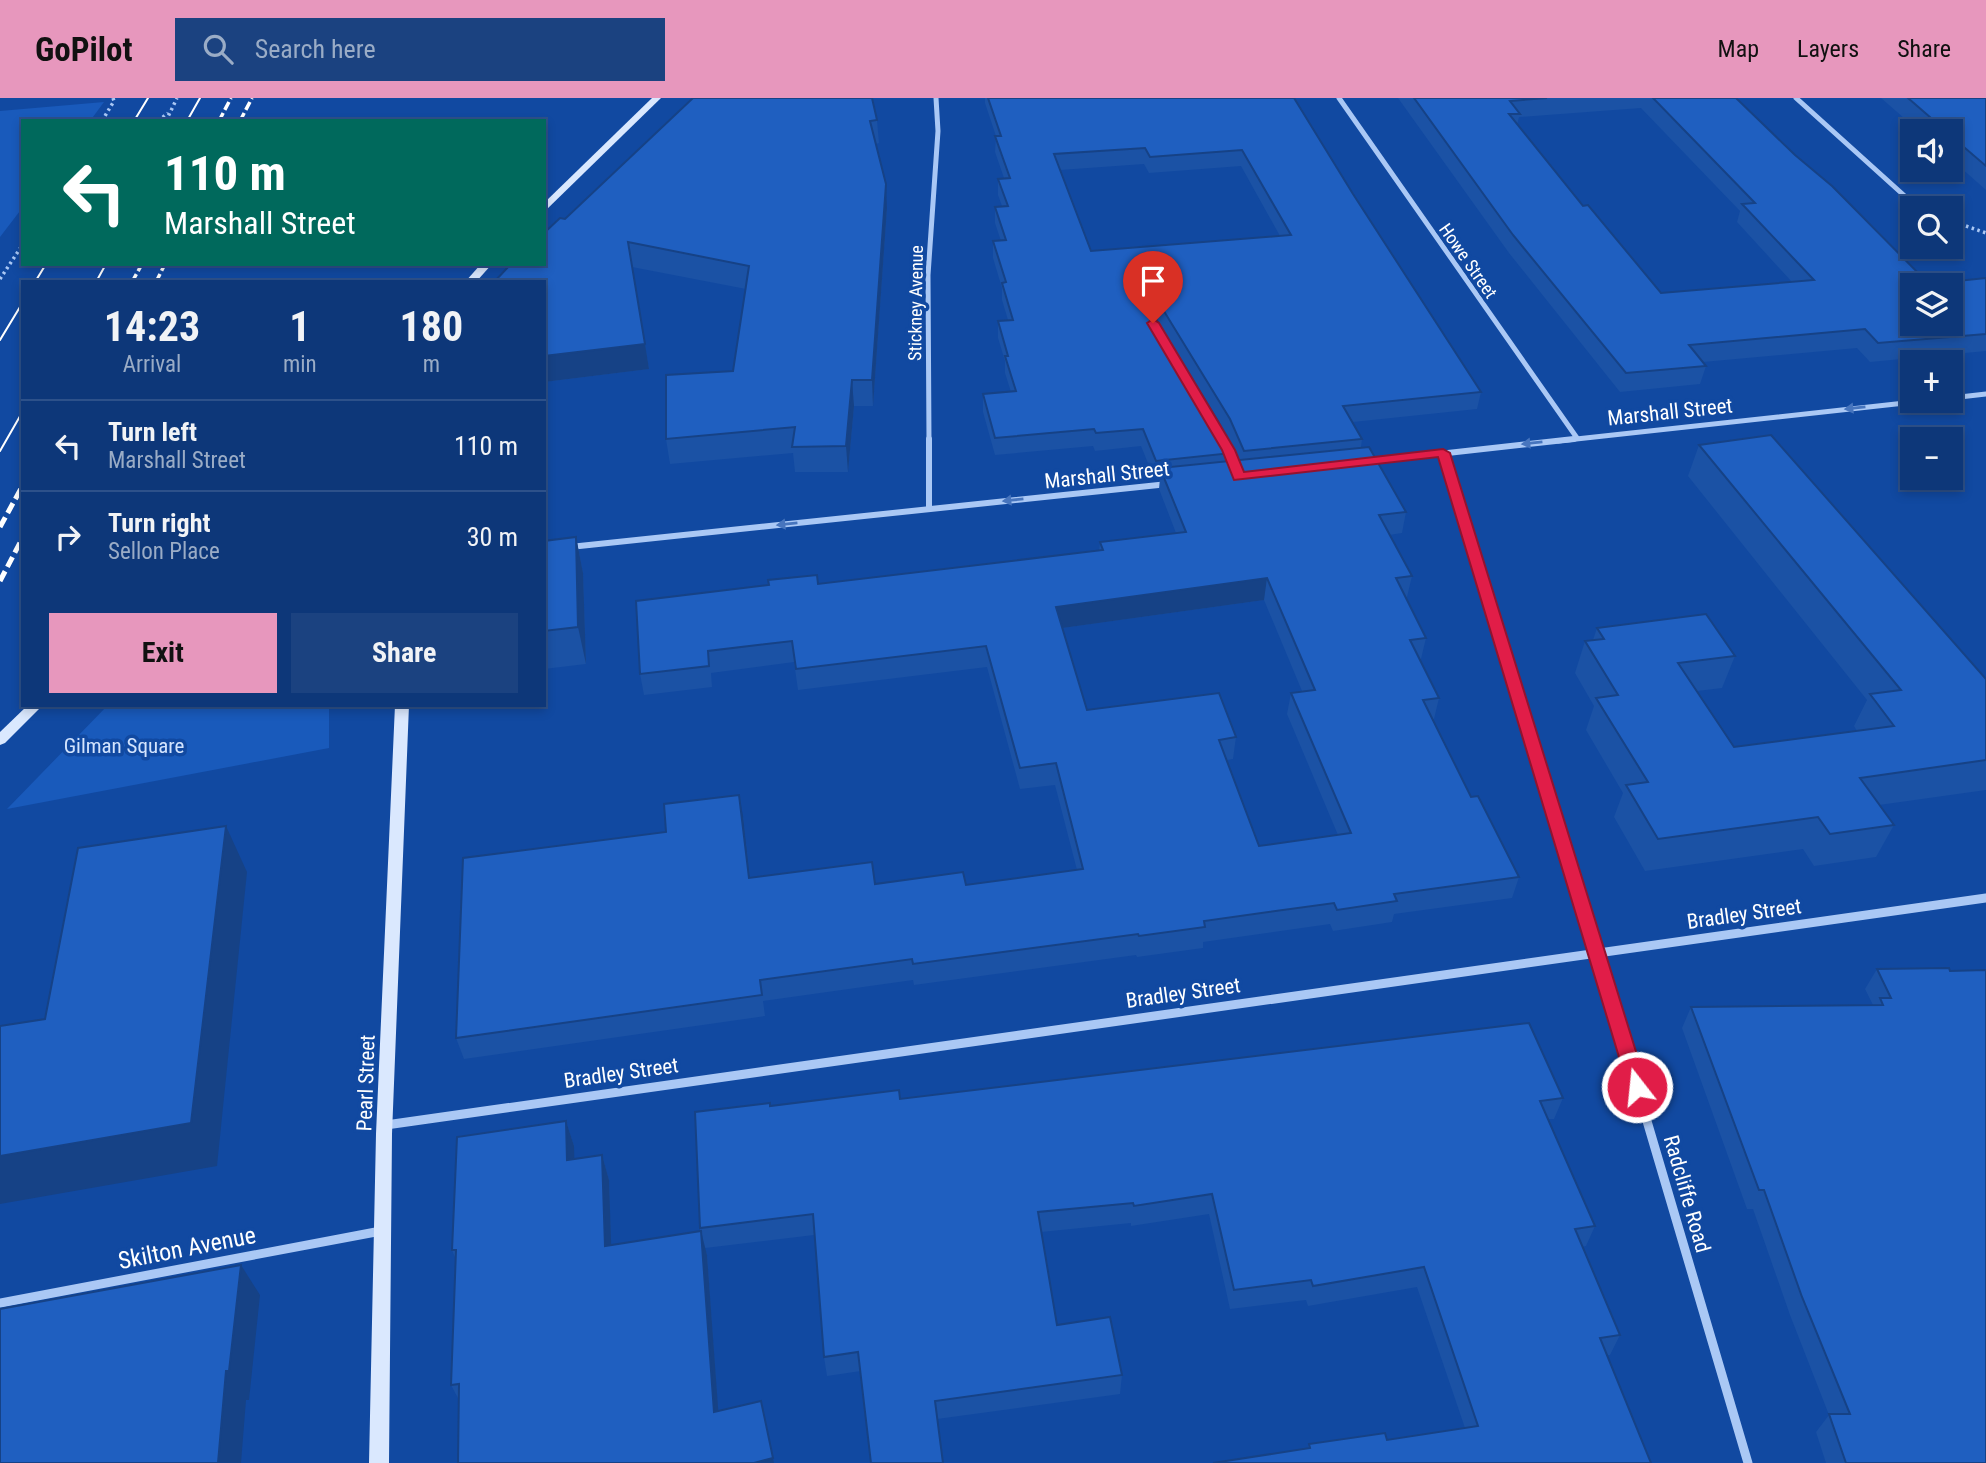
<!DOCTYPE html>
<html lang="en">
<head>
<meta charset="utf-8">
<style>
	:root { --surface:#0d3779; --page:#1b4280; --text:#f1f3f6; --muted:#9aacc6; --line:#2d518a; --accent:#e797bd }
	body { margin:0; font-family:"Roboto Condensed",sans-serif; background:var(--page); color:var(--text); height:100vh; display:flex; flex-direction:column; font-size:26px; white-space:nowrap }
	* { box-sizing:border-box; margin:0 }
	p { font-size:23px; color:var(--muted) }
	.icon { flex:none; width:38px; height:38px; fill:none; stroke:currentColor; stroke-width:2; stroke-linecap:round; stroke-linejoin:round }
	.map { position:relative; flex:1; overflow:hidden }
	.sheet { position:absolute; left:21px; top:182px; width:525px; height:427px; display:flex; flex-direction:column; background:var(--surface); border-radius:0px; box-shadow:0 4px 10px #0003,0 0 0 2px var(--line) }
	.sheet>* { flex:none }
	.banner { position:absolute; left:21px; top:21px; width:525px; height:147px; border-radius:0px; box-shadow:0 4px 10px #0003,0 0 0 2px var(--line); background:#00695c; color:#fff; overflow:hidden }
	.controls { position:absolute; left:1900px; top:21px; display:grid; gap:14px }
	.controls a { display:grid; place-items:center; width:63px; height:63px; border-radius:0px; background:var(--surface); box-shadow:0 4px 10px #0003,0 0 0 2px var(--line); font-size:35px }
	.pin { position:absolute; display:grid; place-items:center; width:60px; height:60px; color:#fff; margin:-72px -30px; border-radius:50% 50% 50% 0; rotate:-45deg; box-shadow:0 0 7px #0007 }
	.pin .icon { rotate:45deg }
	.me { position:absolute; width:77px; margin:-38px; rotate:344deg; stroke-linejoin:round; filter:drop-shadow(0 0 5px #0008) }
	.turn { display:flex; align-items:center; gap:24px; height:147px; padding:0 28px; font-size:32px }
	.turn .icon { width:91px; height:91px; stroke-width:2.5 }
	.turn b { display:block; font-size:49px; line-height:60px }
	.eta { display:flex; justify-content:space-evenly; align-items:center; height:119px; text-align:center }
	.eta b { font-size:42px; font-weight:700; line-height:49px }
	.action { display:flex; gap:14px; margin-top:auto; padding:14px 28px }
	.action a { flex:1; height:80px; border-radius:0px; background:var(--accent); color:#111; font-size:28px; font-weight:700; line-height:80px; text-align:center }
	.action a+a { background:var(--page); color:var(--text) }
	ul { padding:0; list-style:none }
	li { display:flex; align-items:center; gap:21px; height:91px; padding:0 28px; border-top:2px solid var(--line) }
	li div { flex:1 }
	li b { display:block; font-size:26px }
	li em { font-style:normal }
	header { display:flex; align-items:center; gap:42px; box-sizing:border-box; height:98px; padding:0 35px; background:var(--accent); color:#111 }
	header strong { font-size:33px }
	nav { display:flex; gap:38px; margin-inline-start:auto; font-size:24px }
	.search { width:490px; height:63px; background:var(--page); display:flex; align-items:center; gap:18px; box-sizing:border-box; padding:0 24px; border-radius:0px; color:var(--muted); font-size:26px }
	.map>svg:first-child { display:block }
	.green { fill:#195abb }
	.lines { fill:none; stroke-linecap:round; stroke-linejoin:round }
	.path { stroke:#aac8f5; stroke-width:3.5; stroke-dasharray:2.5 3.5; stroke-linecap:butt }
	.street-far2 { stroke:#aac8f5; stroke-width:5 }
	.street-far1 { stroke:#aac8f5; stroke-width:6 }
	.street { stroke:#aac8f5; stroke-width:9 }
	.secondary { fill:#dae8fe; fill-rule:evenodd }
	.tram { stroke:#fff; stroke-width:2 }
	.rail-far1 { stroke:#fff; stroke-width:3.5; stroke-dasharray:9 3.5; stroke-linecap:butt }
	.rail { stroke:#fff; stroke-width:5; stroke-dasharray:11 5; stroke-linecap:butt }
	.wall { fill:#1b52a5; fill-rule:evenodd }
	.shaded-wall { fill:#164286 }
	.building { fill:#1f5fc0; stroke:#164286; stroke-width:2; fill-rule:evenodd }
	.oneway { fill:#4775be }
	.route { fill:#e11d48; stroke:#92132f; stroke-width:2 }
	.labels { text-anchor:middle; stroke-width:7; stroke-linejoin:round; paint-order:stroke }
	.far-street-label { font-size:18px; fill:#fff; stroke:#1149a1 }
	.street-label { font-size:21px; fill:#fff; stroke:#1149a1 }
	.park-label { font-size:21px; fill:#d3e4fe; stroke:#1149a1 }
	.near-street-label { font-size:24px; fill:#fff; stroke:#1149a1 }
</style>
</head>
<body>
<header>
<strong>GoPilot</strong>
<div class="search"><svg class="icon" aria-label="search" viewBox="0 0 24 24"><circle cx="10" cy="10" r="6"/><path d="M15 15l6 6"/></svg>Search here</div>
<nav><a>Map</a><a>Layers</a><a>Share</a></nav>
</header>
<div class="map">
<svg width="1986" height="1365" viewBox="0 0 1986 1365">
	<rect width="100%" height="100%" fill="#1149a1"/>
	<g class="green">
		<polygon points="104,4 90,23 23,23 23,109 0,139 0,13"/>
		<polygon points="108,607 329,607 329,650 7,711"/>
	</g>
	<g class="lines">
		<g class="path">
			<polyline points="102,23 114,3 113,0"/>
			<polyline points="158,23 168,15"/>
			<polyline points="166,23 177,0"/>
			<polyline points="1966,128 1986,135"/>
			<polyline points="0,181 23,146"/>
		</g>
		<g class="street-far2">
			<polyline points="1339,0 1577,340"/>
			<polyline points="1796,0 1918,110"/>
			<polyline points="1951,300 1986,296"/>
			<polyline points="929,343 928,177 938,33 936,0"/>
			<polyline points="1558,343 1923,303"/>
		</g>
		<g class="street-far1">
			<polyline points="929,341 929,411"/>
			<polyline points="1443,355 1577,788"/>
			<polyline points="1367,364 1574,341"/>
			<polyline points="570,449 1168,386"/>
		</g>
		<g class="street">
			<polyline points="1577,786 1748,1365"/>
			<polyline points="386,1027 1986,800"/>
			<polyline points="0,1205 381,1133"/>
		</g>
		<g class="secondary">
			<polygon points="652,0 661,0 544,114 544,105"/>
			<polygon points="481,166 492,166 476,184 465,184"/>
			<polygon points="28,607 43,607 5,645 0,647 0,634"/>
			<polygon points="395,607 409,607 392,1036 389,1365 369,1365 376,1036"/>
		</g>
		<g class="tram">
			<polyline points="134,23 148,0"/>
			<polyline points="187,23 200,0"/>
			<polyline points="35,184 46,166"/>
			<polyline points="96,184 106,166"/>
			<polyline points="0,242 23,204"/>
			<polyline points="0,353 23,313"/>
		</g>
		<g class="rail-far1">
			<polyline points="219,23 231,0"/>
			<polyline points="240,23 252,0"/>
			<polyline points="132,184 142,166"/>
			<polyline points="156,184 165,166"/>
		</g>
		<g class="rail">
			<polyline points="0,429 23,387"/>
			<polyline points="0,483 23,439"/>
		</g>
	</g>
	<g class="wall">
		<polygon points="693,0 877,22 879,45 876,46 887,110 873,308 854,308 848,374 795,374 793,355 670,366 666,341 733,273 746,191 632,169 649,271 544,284 544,184 565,121"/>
		<path d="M985,0H1294L1353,96L1481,294L1477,311L1353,324L1362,341L1361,349L1406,414L1402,435L1389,437L1412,478L1407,499L1406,500L1426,540L1421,561H1419L1439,600L1434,621L1432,622L1471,699L1519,779L1512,800L1394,816L1392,824L1333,833L1330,826L1203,844V850L1137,859L1136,857L914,887L913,882L763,903L765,918L464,961L456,940L666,734L743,718L750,780L875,786L966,787L1077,772L1055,687L1020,691L987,569L798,592L794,564L711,575L712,589L644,597L640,576L818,486L1099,453L1100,444L1176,435L1159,391L1160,380H1154L1141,348L1095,353L1093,348L995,357L983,314V296L1011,294L1005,275V263L998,240V223L1008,222L1002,202V190L993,160V143H1001L995,125V109L1002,108L998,97V81L1004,80L995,54L996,38L985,5ZM1144,66L1149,75L1241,68L1280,138L1091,153L1060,72ZM1157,222L1228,338L1238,362L1231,363L1232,355ZM1264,502L1302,593L1291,595L1287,616L1338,737L1259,748L1227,662L1233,661L1236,639L1087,612L1062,530Z"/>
		<path d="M1398,0H1736L1929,186L1986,180V253L1870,264L1857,250L1703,264L1706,268L1700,286L1620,294L1509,155ZM1641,10L1740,113L1737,124L1792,184L1661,195L1583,108L1517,27L1519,19Z"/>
		<polygon points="1881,0 1986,0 1986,92 1951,61 1951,33 1919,33"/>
		<polygon points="1699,347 1986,581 1986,692 1879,707 1894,727 1876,759 1814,768 1803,751 1645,773 1614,719 1623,695 1586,632 1594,608 1575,575 1585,543 1593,542 1597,530 1735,558 1722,590 1697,593 1734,649 1857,633 1854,628 1867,602 1688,378"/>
		<polygon points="576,439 583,475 586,566 544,571 544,443"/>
		<polygon points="1949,870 1986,1365 1826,1365 1816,1334 1829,1317 1790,1217 1753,1111 1747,1111 1682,930 1691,909 1873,907 1865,891 1877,871"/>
		<polygon points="1563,1000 1554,1021 1548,1021 1595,1128 1586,1148 1582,1149 1620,1237 1610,1257 1607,1257 1651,1365 1308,1350 1309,1346 1387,1342 1465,1330 1417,1189 1308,1208 1306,1202 1230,1211 1209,1116 1131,1128 1131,1125 1041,1134 1057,1227 1122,1277 1120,1296 937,1321 861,1273 827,1278 824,1259 814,1137 705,1150 707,1157 718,1313 774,1365 459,1302 451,1287 456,1162 452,1152 566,1023 574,1048 574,1061 602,1057 609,1082 611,1147 700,1133 700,1130 771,1008 900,1001"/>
	</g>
	<g class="shaded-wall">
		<polygon points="886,86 887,110 873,308 872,282"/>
		<polygon points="1153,203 1152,220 1148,223 1149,206"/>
		<polygon points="645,246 649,271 544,284 544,258"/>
		<polygon points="852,282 854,308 848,374 846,348"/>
		<polygon points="576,439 583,475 586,566 578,529"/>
		<polygon points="1267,480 1264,502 1055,531 1056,509"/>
		<polygon points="739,697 743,718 752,801 749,780"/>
		<polygon points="226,728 247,774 217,1068 0,1106 0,1058"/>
		<polygon points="566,1023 574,1048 575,1086 567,1062"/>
		<polygon points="602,1057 609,1082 612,1172 605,1148"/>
		<polygon points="701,1133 707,1157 720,1336 714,1314"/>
		<polygon points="241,1167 260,1197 249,1302 246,1302 241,1365 218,1365 226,1273"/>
		<polygon points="761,1303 774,1365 754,1365"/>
	</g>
	<g class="building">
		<polygon points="693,0 872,0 877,22 870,23 886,86 872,282 852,282 846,348 792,349 795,329 666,341 666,277 733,273 749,168 628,144 645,246 544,258 544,184 494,184 511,166 544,166 544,135 560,120 565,121"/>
		<path d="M988,0H1294L1353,96L1481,294L1343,308L1362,341L1244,353L1230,321L1159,205L1153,203L1149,206L1150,211L1219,325L1232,355L1156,363L1143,331L1096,335L1094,331L995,340L983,296L1016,293L1005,258H1008L998,223L1013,222L1002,185L1006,184L993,143L1006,142L995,109L1008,108L998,81L1010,80L995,38H1001ZM1145,50L1150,59L1242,52L1291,137L1091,153L1054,56Z"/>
		<path d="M1414,0H1547L1510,3L1520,16H1509L1583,108L1588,107L1661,195L1814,182L1742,106L1755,105L1653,0H1736L1795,57L1832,88L1929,186L1986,180V236L1878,245L1865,231L1689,247L1706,268L1626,275L1513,137ZM1913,187H1951V226H1913Z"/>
		<polygon points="1908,0 1986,0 1986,68 1951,38 1951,33 1946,33"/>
		<polygon points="1771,337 1986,581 1986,662 1860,680 1894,727 1830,736 1818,719 1658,741 1626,687 1648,684 1596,600 1618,597 1585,543 1604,541 1597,530 1706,516 1735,558 1678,565 1734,649 1894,628 1870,596 1901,592 1699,347"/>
		<path d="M1369,349L1406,414L1379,417L1412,478L1396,480L1426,540L1410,542L1439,600L1423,602L1471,699L1478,698L1519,779L1394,796L1397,803L1337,812L1334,805L1204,823L1205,829L1139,838L1138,836L913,866L912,861L760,882L762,897L456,940L463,760L666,734L664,706L739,697L749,780L872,764L875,786L963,774L966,787L1083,771L1056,665L1020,670L986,548L796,571L792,543L708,553L709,568L640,576L636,503L769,487L768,482L817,477L818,486L1103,452L1100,444L1186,434L1160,370ZM1267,480L1315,592L1291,595L1351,735L1259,748L1219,642L1236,639L1219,595L1087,612L1056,509Z"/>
		<polygon points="576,439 578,529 544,533 544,443"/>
		<polygon points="226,728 191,1025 0,1058 0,928 45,921 78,750"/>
		<polygon points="1949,870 1950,873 1986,872 1986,1365 1846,1365 1829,1316 1850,1316 1802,1199 1764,1092 1759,1092 1691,909 1883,907 1880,900 1891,900 1877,871"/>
		<polygon points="1529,925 1563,1000 1540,1003 1595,1128 1575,1131 1620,1237 1600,1240 1651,1365 1213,1365 1310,1350 1309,1346 1385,1335 1387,1342 1478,1328 1424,1169 1313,1188 1311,1182 1234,1192 1212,1096 1134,1108 1133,1105 1038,1114 1057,1227 1110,1219 1122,1277 935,1303 943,1365 871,1365 858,1254 824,1259 813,1116 700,1130 695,1014 770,1005 770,1008 899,992 900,1001"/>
		<polygon points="566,1023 567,1062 602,1057 605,1148 701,1133 714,1314 761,1303 773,1360 754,1365 458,1365 459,1286 451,1287 456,1152 452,1152 457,1039"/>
		<polygon points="241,1167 229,1273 226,1273 218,1365 0,1365 0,1211"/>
	</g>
	<defs><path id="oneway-solid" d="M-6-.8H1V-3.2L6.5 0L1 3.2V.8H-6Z" transform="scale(1.75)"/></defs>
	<g class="oneway">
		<use href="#oneway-solid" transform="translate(1855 310) rotate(174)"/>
		<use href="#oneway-solid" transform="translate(1532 345) rotate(174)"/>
		<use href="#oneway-solid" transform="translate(1013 402) rotate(174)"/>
		<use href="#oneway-solid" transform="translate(787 426) rotate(174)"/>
	</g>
	<polygon class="route" points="1153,221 1159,225 1235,352 1244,374 1443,351 1450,355 1647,989 1644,995 1637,997 1631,995 1628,989 1438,359 1234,382 1222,352 1147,225"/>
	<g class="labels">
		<g class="far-street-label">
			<text transform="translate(1468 163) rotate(55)" y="6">Howe Street</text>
			<text transform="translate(916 205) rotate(-89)" y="6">Stickney Avenue</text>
		</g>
		<g class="street-label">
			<text transform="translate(1670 314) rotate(-6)" y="7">Marshall Street</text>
			<text transform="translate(1107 377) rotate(-6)" y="7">Marshall Street</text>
			<text transform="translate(1744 816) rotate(-8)" y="7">Bradley Street</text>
			<text transform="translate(1183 895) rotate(-8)" y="7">Bradley Street</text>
			<text transform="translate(621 975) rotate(-8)" y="7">Bradley Street</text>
			<text transform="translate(366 985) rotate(-88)" y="7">Pearl Street</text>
			<text transform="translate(1687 1096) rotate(74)" y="7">Radcliffe Road</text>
		</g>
		<g class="park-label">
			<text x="124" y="655">Gilman Square</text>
		</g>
		<g class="near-street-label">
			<text transform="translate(187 1150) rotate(-11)" y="8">Skilton Avenue</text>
		</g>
	</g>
</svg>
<div class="controls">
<a><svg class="icon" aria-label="sound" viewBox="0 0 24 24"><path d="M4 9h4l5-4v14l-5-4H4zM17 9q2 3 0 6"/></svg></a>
<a><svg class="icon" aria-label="search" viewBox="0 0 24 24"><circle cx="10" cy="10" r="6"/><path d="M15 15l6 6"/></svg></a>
<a><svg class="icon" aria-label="layers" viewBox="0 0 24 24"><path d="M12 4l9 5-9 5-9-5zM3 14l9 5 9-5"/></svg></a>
<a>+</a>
<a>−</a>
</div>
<div class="pin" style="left:1153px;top:225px;background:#d93025"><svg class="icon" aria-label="arrive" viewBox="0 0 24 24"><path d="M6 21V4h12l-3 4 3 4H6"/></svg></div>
<svg class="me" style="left:1637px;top:989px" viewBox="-20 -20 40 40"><circle r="17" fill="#e11d48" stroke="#fff" stroke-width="3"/><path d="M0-11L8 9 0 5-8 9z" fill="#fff"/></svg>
<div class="banner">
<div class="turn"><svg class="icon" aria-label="left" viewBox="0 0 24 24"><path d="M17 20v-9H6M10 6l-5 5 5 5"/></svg><div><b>110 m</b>Marshall Street</div></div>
</div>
<section class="sheet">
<div class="eta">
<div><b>14:23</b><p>Arrival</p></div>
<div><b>1</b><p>min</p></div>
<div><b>180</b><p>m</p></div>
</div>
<ul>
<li><svg class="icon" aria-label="left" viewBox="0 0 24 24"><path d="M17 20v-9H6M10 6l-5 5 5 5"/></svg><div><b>Turn left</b><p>Marshall Street</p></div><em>110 m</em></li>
<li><svg class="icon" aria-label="right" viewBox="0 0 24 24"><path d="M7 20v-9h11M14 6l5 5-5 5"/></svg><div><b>Turn right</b><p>Sellon Place</p></div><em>30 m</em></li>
</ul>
<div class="action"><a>Exit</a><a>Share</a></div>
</section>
</div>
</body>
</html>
